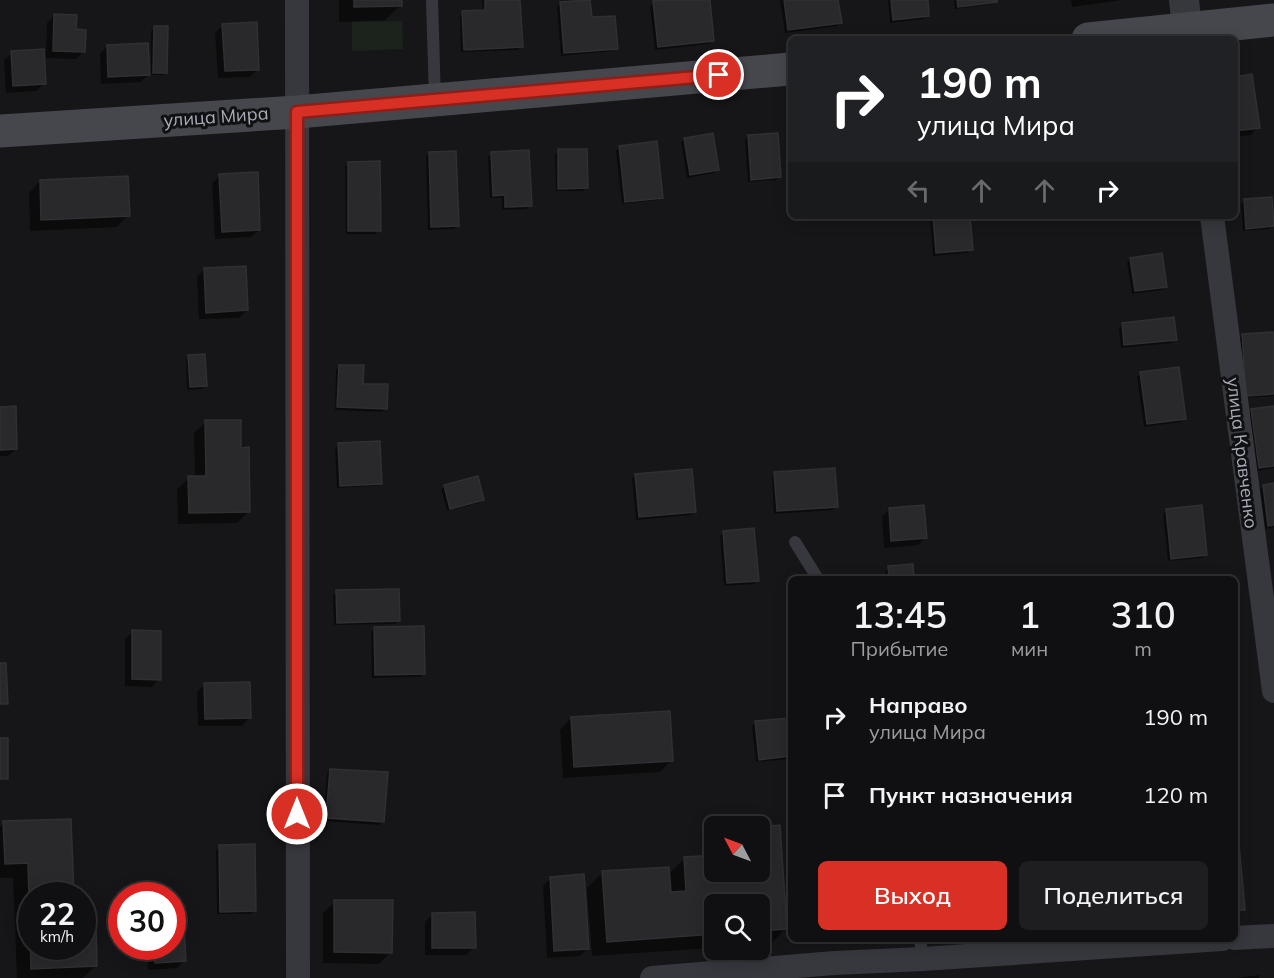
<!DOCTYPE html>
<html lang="ru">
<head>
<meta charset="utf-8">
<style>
	:root { --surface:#101012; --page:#1e1e20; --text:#f1f3f6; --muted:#9c9d9f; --line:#303032; --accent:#d93025 }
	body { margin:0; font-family:Mulish,sans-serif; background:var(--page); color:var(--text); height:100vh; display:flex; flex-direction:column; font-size:22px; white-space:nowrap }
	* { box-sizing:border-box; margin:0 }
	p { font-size:20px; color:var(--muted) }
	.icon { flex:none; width:33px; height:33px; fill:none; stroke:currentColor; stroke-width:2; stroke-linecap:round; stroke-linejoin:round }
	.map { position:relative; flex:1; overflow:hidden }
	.details { position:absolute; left:788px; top:576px; width:450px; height:366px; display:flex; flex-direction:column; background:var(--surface); border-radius:9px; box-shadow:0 3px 15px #0003,0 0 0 2px var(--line) }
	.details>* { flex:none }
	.hud { position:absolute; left:788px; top:36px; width:450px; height:183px; border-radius:9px; box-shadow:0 3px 15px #0003,0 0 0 2px var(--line); background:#202124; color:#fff; overflow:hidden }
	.needle { width:39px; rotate:311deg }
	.fabs { position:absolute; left:704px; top:816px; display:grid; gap:12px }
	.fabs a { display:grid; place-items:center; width:66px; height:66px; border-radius:9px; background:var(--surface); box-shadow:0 3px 15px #0003,0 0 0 2px var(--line); font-size:30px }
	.speed { position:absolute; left:18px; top:882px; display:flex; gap:12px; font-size:30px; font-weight:700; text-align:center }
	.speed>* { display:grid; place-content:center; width:78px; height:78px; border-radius:50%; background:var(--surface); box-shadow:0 3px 15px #0003,0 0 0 2px var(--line); line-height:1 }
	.speed small { font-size:15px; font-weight:400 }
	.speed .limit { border:9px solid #d22; background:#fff; color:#111 }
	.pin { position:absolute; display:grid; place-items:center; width:51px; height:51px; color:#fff; margin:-26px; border:3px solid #fff; border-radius:50%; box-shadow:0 2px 6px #0007 }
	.me { position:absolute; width:66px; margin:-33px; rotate:0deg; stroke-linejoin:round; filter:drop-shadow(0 0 4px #0008) }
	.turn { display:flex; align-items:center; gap:21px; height:126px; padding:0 30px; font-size:27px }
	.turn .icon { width:78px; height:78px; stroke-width:2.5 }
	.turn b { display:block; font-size:42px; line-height:51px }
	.lanes { display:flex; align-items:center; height:57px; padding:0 30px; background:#0003; justify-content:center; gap:30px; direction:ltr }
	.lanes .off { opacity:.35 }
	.eta { display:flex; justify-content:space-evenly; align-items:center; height:102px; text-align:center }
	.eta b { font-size:36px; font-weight:600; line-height:42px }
	.primary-button { display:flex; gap:12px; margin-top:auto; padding:12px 30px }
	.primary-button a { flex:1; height:69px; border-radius:9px; background:var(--accent); color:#fff; font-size:24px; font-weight:600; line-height:69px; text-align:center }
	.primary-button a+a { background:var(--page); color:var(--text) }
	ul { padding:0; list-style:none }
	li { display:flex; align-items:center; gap:18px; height:78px; padding:0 30px }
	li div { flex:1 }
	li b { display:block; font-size:22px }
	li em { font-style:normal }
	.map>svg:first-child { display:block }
	.green { fill:#1c231d }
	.shadow { fill:#0007 }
	.building { fill:#29292c; stroke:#303034; stroke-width:1.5 }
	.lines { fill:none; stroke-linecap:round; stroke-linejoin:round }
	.service { stroke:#37383d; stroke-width:12 }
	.minor { stroke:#37383d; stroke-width:24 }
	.tertiary { stroke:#37383d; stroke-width:30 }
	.secondary { stroke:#45474d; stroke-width:33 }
	.route-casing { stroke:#8d1f18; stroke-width:15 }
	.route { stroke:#d93025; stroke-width:10 }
	.labels { text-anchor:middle; stroke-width:6; stroke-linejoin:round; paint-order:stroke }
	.street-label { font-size:18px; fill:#a8adb8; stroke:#111113 }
</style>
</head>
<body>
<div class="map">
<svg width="1274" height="978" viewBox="0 0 1274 978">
	<rect width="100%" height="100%" fill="#161618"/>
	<polygon class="green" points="402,21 403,49 352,51 352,22"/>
	<g class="shadow">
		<polygon points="339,0 400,0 401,5 385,20 339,22"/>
		<polygon points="482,0 519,0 521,46 518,50 461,52 460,16 463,12 483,11"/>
		<polygon points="677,0 708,0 713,40 709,44 655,50 650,6 654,3"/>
		<polygon points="780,0 837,0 840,22 837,26 785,33"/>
		<polygon points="888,0 926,0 928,16 924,19 890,23"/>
		<polygon points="954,0 995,0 995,1 992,4 955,9"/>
		<polygon points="1071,0 1123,0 1072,7"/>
		<polygon points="560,3 590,19 616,48 613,51 561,56 557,7"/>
		<polygon points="54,16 84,51 76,59 46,58 47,23"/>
		<polygon points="223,25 258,69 250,77 218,78 215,33"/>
		<polygon points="154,28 166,72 163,75 151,75 151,72 141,82 101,84 100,54 107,46 148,68 151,68 151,31"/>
		<polygon points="12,53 44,83 37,91 6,93 4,60"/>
		<polygon points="1234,78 1258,127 1251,135 1234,137"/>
		<polygon points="749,137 780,177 776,180 748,182 745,140"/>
		<polygon points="685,139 717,170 714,173 687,178 681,142"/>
		<polygon points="619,147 662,197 658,200 622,204 616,151"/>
		<polygon points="559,151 586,188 583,191 556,191 555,154"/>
		<polygon points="429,153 457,226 454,229 428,230 426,157"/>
		<polygon points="491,154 530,205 527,209 502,210 502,198 490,198 488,157"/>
		<polygon points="349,163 379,230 376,234 346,234 345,167"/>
		<polygon points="220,176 259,230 251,237 215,239 212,183"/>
		<polygon points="40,181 128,215 117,227 30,231 29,193"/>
		<polygon points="1244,201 1273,226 1269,229 1243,231 1241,204"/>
		<polygon points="933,216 968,216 971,249 968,253 933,256 930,220"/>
		<polygon points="1161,255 1165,286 1162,290 1132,294 1127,263 1130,259"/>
		<polygon points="204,270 247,310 239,318 199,319 197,277"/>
		<polygon points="1123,324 1175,339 1172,343 1121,348 1119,328"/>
		<polygon points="1274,333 1274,396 1243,398 1239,339 1243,335"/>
		<polygon points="189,356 206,385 202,389 187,390 186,359"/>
		<polygon points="340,366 362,385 385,409 382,412 335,410 336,370"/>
		<polygon points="1141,374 1184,419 1181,422 1144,427 1137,377"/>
		<polygon points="1274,407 1274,468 1256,471 1249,414 1252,410"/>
		<polygon points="0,408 16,449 8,456 0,456"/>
		<polygon points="206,422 240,449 249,511 237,523 178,524 177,489 189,478 195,478 194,433"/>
		<polygon points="339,445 380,483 377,486 337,488 335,448"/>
		<polygon points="775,473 836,506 833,510 774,514 772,477"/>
		<polygon points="636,475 694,512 691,515 636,520 632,478"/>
		<polygon points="1274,485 1274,527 1265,529 1260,489 1263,486"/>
		<polygon points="445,486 483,500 479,503 447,511 441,489"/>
		<polygon points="889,509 925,538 918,545 884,548 882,517"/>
		<polygon points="1166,511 1205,555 1202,558 1168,561 1163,514"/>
		<polygon points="723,533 757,580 754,584 724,586 720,536"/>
		<polygon points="889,567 913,579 886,579 885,571"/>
		<polygon points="337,592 398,621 395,624 334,625 333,595"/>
		<polygon points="375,628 424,674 420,677 372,678 371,632"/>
		<polygon points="133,632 159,679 152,687 125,686 125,639"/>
		<polygon points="204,685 249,718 242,726 198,726 197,692"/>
		<polygon points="571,718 672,760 660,772 563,778 560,730"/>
		<polygon points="790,719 790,759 756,762 752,726 756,723"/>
		<polygon points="330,770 382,822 379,825 323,821 327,773"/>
		<polygon points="70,820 32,896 32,946 96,965 83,978 17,978 13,878 0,878 0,826 4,823"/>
		<polygon points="759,828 784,906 790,899 790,939 816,939 787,941 786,928 771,944 759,944 759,904 714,904 714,948 592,956 587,888 602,873 668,875 684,859 714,872 715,876 743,874 743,872 759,872"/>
		<polygon points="1234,835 1243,909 1234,917"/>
		<polygon points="220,847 255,910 251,914 217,914 216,850"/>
		<polygon points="551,878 587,949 580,956 547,958 543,886"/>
		<polygon points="335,902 391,952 379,964 323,963 323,913"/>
		<polygon points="433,914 474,947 467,955 425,955 425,922"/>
		<polygon points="147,946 172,946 184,960 177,968 148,970"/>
		<polygon points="1259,975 1259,978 1237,978"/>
	</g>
	<g class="building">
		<polygon points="354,0 402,0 402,6 354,7"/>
		<polygon points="485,0 520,0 523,47 464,50 462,11 485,10"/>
		<polygon points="590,0 592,17 615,16 618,49 564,53 560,2"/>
		<polygon points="664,0 710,0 714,41 658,47 653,1"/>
		<polygon points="784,0 838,0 842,23 788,30"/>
		<polygon points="891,0 928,0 929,16 893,20"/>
		<polygon points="957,0 997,0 997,2 958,7"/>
		<polygon points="54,14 77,15 76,29 86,30 85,52 53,51"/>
		<polygon points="257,22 259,70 225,71 222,24"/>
		<polygon points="154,26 168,26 167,73 153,73"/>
		<polygon points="148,43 150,75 108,77 107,45"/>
		<polygon points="44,49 46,84 13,86 11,51"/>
		<polygon points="1252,74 1260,128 1234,131 1234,77"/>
		<polygon points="713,133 719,170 690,175 684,138"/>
		<polygon points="778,133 781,177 751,180 748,135"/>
		<polygon points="657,141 663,198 625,202 619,146"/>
		<polygon points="558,149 587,149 588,188 558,189"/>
		<polygon points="529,150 532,206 505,207 505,195 493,196 491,152"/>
		<polygon points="456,151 459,226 431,227 429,152"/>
		<polygon points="380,161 381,231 348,231 348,162"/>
		<polygon points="258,172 260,230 222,232 219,174"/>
		<polygon points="128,176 130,216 41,220 40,180"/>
		<polygon points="1272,197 1274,226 1246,229 1244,199"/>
		<polygon points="933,216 970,216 973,250 936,253"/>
		<polygon points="1162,253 1167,287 1135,291 1130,258"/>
		<polygon points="246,266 248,310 206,313 204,268"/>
		<polygon points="1174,317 1177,340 1124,345 1122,323"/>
		<polygon points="1274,332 1274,394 1246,396 1242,334"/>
		<polygon points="205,354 207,386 190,387 188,355"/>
		<polygon points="339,365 364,365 363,384 388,384 387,409 337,407"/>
		<polygon points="1179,367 1186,419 1147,424 1140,372"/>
		<polygon points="16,406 17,449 0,450 0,407"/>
		<polygon points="1274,406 1274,466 1259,468 1251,409"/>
		<polygon points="205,420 241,420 241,448 249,447 250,512 189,513 188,476 206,476"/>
		<polygon points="380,441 382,484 340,486 338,443"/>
		<polygon points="835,468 838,507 777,511 774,472"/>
		<polygon points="692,469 696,512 639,517 635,474"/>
		<polygon points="478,476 484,500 450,509 444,485"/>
		<polygon points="1274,483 1274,525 1268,526 1263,485"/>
		<polygon points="924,505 927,538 891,541 889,508"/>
		<polygon points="1202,505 1207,555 1171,559 1166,509"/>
		<polygon points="754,528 759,581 727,583 723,531"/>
		<polygon points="913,564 914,579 889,579 888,566"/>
		<polygon points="399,589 400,621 337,623 336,590"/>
		<polygon points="424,626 425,674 375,675 374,627"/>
		<polygon points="132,630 161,631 161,680 132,679"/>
		<polygon points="0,663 6,663 8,704 0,704"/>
		<polygon points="250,682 251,718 205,719 204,683"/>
		<polygon points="670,711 673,761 574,767 571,717"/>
		<polygon points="790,718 790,756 759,760 755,721"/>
		<rect x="0" y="738" width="8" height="41"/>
		<polygon points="330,769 388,772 384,822 326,818"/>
		<polygon points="71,819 74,896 32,896 32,946 82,946 82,925 96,924 97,966 31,969 28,863 5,864 3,821"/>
		<polygon points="780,825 787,929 759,931 759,904 714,904 714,934 607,942 602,871 669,867 671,892 686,891 684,857 714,855 714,872 716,872 716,874 759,872 759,827"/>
		<polygon points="1234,833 1238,833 1245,910 1234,911"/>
		<polygon points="255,844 256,911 220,912 219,845"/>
		<polygon points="584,874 589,949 554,951 550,877"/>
		<polygon points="334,900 393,900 392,953 334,952"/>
		<polygon points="475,912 476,948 432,948 432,913"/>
		<polygon points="184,926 186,961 155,963 154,946 172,946 172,927"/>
	</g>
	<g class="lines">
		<g class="service">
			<polyline points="432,0 435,99"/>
			<polyline points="795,542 818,579"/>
			<polyline points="920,939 923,959"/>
		</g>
		<g class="minor">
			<polyline points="297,0 298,978"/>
			<polyline points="1212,216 1274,691"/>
			<polyline points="1234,938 1274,936"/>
			<polyline points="652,978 834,963 923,959 1222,939"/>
		</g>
		<polyline class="tertiary" points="1184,0 1187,28"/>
		<g class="secondary">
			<polyline points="1088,39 1274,20"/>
			<polyline points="0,131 297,112 790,69"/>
		</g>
	</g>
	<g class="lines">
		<g class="route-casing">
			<polyline id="route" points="297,814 297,112 719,75"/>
		</g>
		<use href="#route" class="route"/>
	</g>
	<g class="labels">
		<g class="street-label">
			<text transform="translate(216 117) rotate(-4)" y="6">улица Мира</text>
			<text transform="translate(1242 453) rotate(83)" y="6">улица Кравченко</text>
		</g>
	</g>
</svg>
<div class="fabs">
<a><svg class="needle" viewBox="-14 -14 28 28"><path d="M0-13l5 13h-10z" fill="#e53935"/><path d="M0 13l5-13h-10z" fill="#9c9d9f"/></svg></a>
<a><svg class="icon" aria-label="search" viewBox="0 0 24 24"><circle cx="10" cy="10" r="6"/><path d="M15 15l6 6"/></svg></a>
</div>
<div class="speed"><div>22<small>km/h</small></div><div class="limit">30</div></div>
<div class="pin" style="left:719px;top:75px;background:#d93025"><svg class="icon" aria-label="arrive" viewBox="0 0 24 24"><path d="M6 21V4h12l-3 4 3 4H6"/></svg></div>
<svg class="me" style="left:297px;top:814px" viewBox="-20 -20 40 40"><circle r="17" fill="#d93025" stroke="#fff" stroke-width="3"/><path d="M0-11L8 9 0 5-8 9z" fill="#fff"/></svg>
<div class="hud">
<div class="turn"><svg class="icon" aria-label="right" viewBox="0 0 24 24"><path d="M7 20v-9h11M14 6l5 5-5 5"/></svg><div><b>190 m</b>улица Мира</div></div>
<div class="lanes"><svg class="icon off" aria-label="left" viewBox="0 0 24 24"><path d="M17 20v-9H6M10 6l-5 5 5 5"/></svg><svg class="icon off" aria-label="ahead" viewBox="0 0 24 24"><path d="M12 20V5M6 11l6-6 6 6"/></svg><svg class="icon off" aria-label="ahead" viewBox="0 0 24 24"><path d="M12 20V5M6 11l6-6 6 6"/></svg><svg class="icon" aria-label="right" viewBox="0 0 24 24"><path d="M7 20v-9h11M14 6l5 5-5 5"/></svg></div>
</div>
<section class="details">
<div class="eta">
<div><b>13:45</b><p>Прибытие</p></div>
<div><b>1</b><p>мин</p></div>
<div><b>310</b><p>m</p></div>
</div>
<ul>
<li><svg class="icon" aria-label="right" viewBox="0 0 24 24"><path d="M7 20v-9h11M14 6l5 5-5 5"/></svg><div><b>Направо</b><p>улица Мира</p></div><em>190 m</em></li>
<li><svg class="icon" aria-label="arrive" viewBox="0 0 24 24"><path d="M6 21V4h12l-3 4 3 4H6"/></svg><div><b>Пункт назначения</b></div><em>120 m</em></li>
</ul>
<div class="primary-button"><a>Выход</a><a>Поделиться</a></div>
</section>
</div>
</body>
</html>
